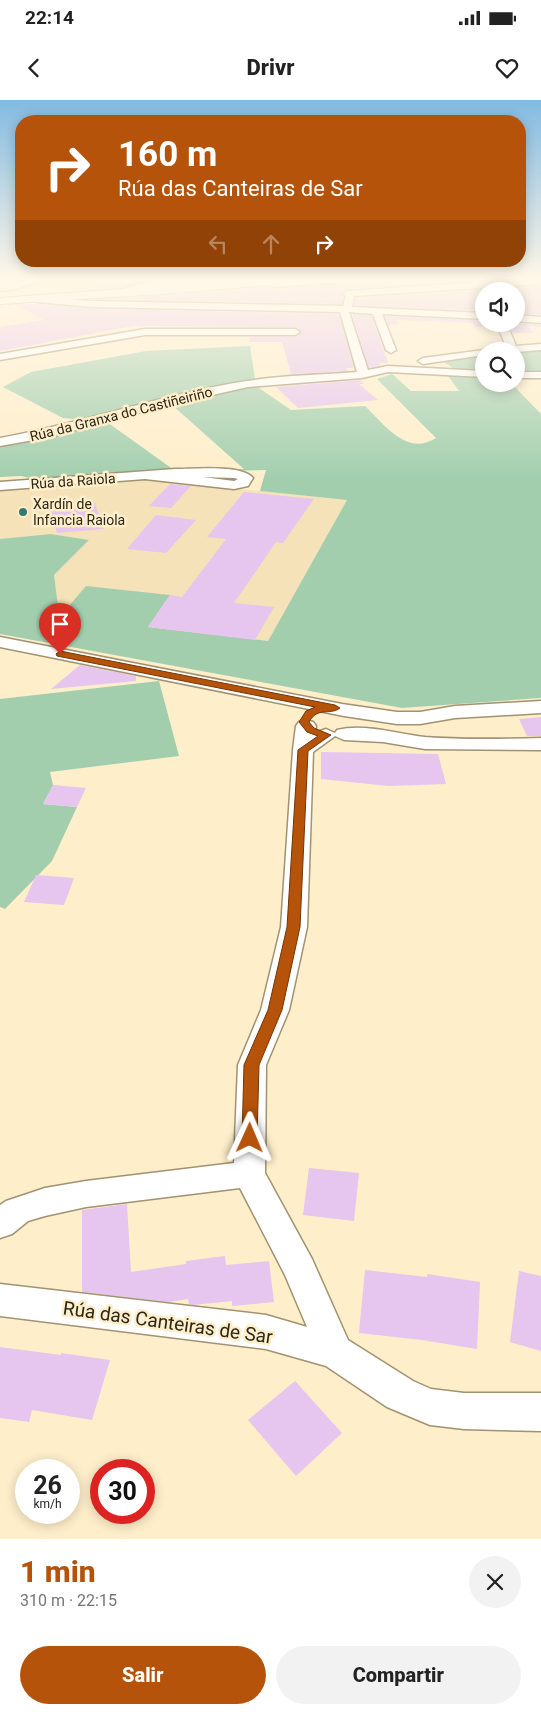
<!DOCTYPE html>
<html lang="es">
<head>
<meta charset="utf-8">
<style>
	:root { --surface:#fff; --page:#f2f2f2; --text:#222; --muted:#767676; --accent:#b45309 }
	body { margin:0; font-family:Roboto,sans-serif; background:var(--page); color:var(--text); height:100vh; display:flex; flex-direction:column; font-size:19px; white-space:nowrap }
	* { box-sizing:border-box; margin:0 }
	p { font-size:16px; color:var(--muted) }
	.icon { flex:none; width:28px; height:28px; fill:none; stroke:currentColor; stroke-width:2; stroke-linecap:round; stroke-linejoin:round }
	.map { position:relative; height:1439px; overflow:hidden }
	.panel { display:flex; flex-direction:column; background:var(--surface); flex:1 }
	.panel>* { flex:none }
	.guide { position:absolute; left:15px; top:15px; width:511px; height:152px; border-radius:20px; box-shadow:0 2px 12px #0003; background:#b45309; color:#fff; overflow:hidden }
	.controls { position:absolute; left:475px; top:182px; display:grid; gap:10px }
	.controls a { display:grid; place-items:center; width:50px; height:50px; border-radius:50%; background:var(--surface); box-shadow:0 2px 12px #0003; font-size:25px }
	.speed { position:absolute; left:15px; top:1359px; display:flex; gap:10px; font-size:25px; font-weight:700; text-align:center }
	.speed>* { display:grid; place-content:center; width:65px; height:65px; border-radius:50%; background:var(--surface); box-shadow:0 2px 12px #0003; line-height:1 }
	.speed small { font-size:12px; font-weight:400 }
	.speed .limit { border:8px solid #d22; background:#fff; color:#111 }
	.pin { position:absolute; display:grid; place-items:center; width:42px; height:42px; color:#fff; margin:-51px -21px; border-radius:50% 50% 50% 0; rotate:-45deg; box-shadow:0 0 5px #0007 }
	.pin .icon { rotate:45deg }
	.me { position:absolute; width:55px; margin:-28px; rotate:1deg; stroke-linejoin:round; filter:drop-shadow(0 0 4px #0008) }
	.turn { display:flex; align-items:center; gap:18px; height:105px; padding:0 20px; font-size:22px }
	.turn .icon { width:65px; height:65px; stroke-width:2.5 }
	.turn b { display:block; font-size:35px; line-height:42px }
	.lanes { display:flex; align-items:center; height:48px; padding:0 20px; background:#0003; justify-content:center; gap:25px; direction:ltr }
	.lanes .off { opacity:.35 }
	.round { display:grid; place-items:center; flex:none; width:52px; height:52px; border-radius:26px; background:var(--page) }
	.headline { display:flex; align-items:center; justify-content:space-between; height:85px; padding:0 20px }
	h1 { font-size:30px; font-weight:800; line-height:38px; color:var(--accent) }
	.cta { display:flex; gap:10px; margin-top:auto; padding:10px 20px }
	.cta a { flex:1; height:58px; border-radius:30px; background:var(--accent); color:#fff; font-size:20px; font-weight:800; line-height:58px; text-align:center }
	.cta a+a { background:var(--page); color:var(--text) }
	.status { display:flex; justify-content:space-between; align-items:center; height:35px; padding:0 25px; background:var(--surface); direction:ltr }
	.status svg { height:14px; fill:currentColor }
	header { display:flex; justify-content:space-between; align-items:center; height:65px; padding:0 20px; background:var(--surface); font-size:22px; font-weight:800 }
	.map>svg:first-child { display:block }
	.built { fill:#f6e2b8 }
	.green { fill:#a2ceae }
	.building { fill:#e6c5ef }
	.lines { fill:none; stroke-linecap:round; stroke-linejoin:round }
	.street-casing { stroke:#a19271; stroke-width:3 }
	.primary-casing { stroke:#a19271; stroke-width:2 }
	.street { fill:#fff; fill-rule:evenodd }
	.primary { fill:#fff; fill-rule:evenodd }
	.route { fill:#b45309; stroke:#753606 }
	.poi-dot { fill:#327970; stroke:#feeeca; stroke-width:2 }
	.labels { text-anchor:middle; stroke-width:5; stroke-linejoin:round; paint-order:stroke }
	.far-street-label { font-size:14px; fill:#2d2719; stroke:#feeeca }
	.far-poi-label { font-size:14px; fill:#2d2719; stroke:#feeeca; text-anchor:start }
	.near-street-label { font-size:19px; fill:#2d2719; stroke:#feeeca }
</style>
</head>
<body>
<div class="status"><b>22:14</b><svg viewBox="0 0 49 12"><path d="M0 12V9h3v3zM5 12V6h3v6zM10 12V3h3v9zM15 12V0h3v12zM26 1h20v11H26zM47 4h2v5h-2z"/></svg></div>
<header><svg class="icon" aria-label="back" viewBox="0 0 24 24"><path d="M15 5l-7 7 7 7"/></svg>Drivr<svg class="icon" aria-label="heart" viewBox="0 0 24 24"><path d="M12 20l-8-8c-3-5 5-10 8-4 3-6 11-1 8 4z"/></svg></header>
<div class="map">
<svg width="541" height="1439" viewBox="0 0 541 1439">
	<rect width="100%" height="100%" fill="#feeeca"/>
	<polygon class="built" points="150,380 347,400 268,541 59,514 54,475 89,440 51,434 0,439 0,391"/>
	<g class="green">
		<path d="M250,246L256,286L291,310L365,306C384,324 407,357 436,338L377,279L392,274L411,291H459L448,276H484V284H512L541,314V598L402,608L0,534V439L51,434L89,440L54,475L59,514H62L86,486L170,495L148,527L268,541L347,400L260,391L266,370L154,372L39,380L21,376L0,377V344L28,341L107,322L174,370L244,369L172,305L147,303L84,320L63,318L3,287L31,272L146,251Z"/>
		<polygon points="541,248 541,273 516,272 516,251 484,251 484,271 456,270 444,262 479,249"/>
		<polygon points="159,581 179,656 50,672 53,685 43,704 77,707 52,761 5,809 0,807 0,599"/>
	</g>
	<g class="building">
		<polygon points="100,178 166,178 145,180 123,187 99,189"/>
		<polygon points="391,178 506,178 347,189 340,193 344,197 342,204 105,199 270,187 273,189 365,183 370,180"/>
		<polygon points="541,186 541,215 516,213 516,191 484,191 484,211 354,205 356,198"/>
		<polygon points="36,204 91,209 339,214 354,268 346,268 349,271 291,274 282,242 249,242 250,237 296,237 302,231 295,227 133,226 0,251 0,227 43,220 17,205"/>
		<polygon points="352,214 372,216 388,263 379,263 380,266 369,268"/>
		<polygon points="385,216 484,221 484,224 495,224 496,227 475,227 473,223 396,220 398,224 388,225"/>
		<polygon points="516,223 541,225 541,227 529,226 533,233 513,233 509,224"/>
		<polygon points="360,280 364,284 359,284 378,300 298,308 276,287"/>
		<polygon points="170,384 191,386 171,408 149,406"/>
		<polygon points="244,392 314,399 283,443 276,442 234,503 274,507 255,540 148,527 170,495 182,497 226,439 207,437"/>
		<polygon points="94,401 104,429 57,433 49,405"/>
		<polygon points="156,415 196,420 166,453 127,449"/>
		<polygon points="80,565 136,576 136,581 51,589"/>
		<polygon points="541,617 541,636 527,636 519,619"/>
		<polygon points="321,652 438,654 446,684 389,686 321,679"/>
		<polygon points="53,685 86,688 77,707 43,704"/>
		<polygon points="36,775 74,778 64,805 24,802"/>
		<polygon points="309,1068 359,1073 354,1121 303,1115"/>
		<polygon points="127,1104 131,1172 186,1164 186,1161 225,1156 226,1165 269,1161 274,1202 232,1206 232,1201 193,1205 189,1204 188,1199 169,1202 82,1192 82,1110"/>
		<polygon points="365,1170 427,1177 427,1174 480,1182 477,1249 422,1240 359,1233"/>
		<polygon points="519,1171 541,1176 541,1251 510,1242"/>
		<polygon points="0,1247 61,1255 61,1253 110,1260 92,1320 32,1310 29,1322 0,1318"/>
		<polygon points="295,1281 342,1333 296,1376 248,1320"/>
	</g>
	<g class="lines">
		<g class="street-casing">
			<g id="street">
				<polygon points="32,178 47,178 16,189 0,191 0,185 4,185 0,185 0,179 20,182"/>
				<polygon points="196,178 239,178 235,181 145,188 119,195 114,192 145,182"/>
				<polygon points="318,178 369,178 365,181 273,187 269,184 273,181"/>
				<path d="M541,178V184L354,196L352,207L484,213V219L382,214L396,250L391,253L386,250L373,214L349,212L368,270L388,266L484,271V277L388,272L362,278L248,287L163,306L50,337L0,346V338C83,323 164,294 247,281C283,275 321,275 357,272L340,212L91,207L37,202L32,199L34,197L91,201L343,206L346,196L342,194L347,191Z"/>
				<polygon points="516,215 541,217 541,223 516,221"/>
				<polygon points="497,224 507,224 516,246 541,244 541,250 516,252 484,251 484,255 423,264 418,261 423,258 506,247"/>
				<polygon points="145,229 295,229 300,232 295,235 145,235 0,260 0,254"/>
				<rect x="516" y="272" width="25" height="6"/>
				<path d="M175,369C192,369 243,364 253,378L248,386L234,389L145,379L0,390V382ZM203,377L234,378L238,379L234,381Z"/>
				<polygon points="0,537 342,604 397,612 420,612 455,606 541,601 541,613 455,618 420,624 397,624 344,616 0,547"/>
				<path d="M306,620L313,622L316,626L315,633L326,629L335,633L337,630C365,623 397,634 425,637C463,640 503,639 541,638V650L425,649L383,642L344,640L335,636L313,652L307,827L289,910L266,965L265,1073L312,1159L348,1240L413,1281L431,1289L464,1293H541V1331L464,1329L430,1325L387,1307L326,1266L266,1249L0,1216V1184L266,1215L307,1227L285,1175L240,1088L86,1107L45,1116L28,1121L12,1134L0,1138V1105L6,1101L45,1088L86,1081L234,1063L238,965L261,910L281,827L293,650L296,626L299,622Z"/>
			</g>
		</g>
		<g class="primary-casing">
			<polygon id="primary" points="274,178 322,178 317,181 162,194 0,204 0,198"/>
		</g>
		<use href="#street" class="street"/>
		<use href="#primary" class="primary"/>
	</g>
	<linearGradient id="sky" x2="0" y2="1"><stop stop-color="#82bae1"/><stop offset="0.47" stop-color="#fff7e7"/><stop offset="1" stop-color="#fff7e7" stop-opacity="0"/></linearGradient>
	<rect width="541" height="380" fill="url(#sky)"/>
	<path class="route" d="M60,551L335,605L340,608C329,616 318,606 309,622L314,628L331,635L308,651L300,827L282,910L259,965L257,1038L255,1042L250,1044L244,1042L242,1038L244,965L268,910L287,827L298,650L318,636L307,632L299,622L306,611L315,607L57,556L56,554Z"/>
	<circle class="poi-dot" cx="23" cy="412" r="5"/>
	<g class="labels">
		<g class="far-street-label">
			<text transform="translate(121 314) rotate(-14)" y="5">Rúa da Granxa do Castiñeiriño</text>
			<text transform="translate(73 381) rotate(-4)" y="5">Rúa da Raiola</text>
		</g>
		<g class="far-poi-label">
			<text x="33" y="409">Xardín de<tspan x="33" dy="16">Infancia Raiola</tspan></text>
		</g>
		<g class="near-street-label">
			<text transform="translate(168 1222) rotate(8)" y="7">Rúa das Canteiras de Sar</text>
		</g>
	</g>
</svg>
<div class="controls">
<a><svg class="icon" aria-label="sound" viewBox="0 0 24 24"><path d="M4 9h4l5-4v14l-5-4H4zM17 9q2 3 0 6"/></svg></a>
<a><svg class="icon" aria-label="search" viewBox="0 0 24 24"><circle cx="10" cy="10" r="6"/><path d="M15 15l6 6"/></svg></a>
</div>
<div class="speed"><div>26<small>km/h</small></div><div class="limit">30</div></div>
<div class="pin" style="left:60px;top:554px;background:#d93025"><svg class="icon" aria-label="arrive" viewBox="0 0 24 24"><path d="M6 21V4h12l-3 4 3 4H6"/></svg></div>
<svg class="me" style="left:250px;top:1038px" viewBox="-20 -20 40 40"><path d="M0-17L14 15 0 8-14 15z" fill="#b45309" stroke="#fff" stroke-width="4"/></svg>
<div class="guide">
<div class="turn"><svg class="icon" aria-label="right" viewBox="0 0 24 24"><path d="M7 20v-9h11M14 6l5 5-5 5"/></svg><div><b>160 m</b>Rúa das Canteiras de Sar</div></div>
<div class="lanes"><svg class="icon off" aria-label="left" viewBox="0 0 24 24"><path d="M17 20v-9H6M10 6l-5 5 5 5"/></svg><svg class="icon off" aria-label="ahead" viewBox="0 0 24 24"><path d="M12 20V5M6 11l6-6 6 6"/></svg><svg class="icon" aria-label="right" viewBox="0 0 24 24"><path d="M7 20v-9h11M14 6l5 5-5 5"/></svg></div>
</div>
</div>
<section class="panel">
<div class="headline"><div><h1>1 min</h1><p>310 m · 22:15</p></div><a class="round"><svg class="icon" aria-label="close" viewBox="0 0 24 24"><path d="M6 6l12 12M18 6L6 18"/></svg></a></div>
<div class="cta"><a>Salir</a><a>Compartir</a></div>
</section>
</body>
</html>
